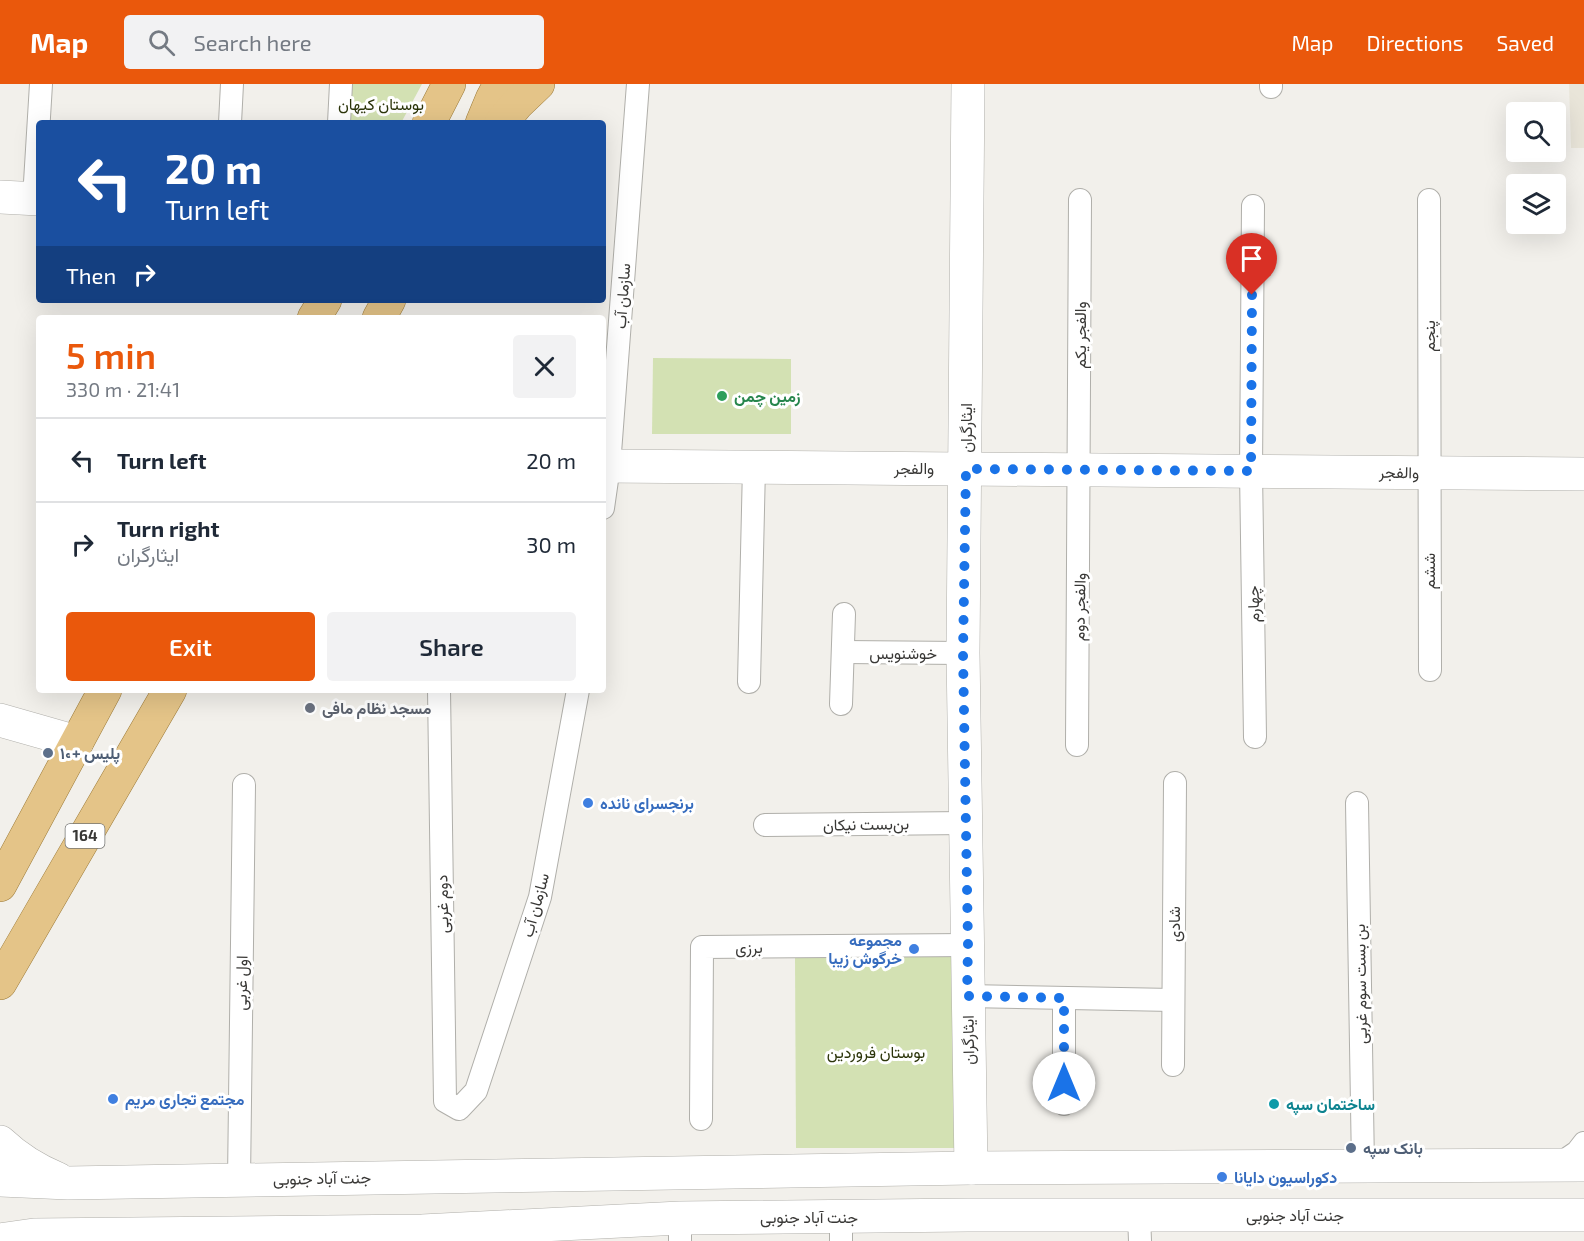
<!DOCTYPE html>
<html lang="en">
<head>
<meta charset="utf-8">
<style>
	:root { --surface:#fff; --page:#f2f2f3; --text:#1f2937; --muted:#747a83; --line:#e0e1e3; --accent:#ea580c }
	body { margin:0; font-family:"Exo 2",Vazirmatn,sans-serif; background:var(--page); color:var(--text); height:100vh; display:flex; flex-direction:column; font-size:22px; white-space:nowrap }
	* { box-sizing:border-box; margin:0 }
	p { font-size:20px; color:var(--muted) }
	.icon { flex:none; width:33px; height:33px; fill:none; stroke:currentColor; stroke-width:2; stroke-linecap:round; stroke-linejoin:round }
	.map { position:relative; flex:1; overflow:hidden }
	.panel { position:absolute; left:36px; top:231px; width:570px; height:378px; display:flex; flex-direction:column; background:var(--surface); border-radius:6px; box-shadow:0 6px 24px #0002 }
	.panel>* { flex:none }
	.banner { position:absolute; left:36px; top:36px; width:570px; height:183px; border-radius:6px; box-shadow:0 6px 24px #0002; background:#1a4fa0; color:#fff; overflow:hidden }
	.buttons { position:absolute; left:1506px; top:18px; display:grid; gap:12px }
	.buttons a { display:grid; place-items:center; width:60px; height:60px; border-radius:6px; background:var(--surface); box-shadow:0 6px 24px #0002; font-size:30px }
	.pin { position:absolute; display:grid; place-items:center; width:51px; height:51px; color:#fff; margin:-62px -26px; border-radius:50% 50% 50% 0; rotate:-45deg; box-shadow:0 0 6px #0007 }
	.pin .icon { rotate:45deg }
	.me { position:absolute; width:66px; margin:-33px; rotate:0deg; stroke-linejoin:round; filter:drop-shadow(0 0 4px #0008) }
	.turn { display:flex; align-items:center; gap:21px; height:126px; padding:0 30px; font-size:27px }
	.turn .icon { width:78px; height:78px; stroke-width:2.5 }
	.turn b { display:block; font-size:42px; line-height:51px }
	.then { display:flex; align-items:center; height:57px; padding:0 30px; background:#0003; gap:12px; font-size:22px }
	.round { display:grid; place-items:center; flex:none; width:63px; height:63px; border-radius:6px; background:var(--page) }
	.head { display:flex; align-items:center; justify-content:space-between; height:102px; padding:0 30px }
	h1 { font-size:36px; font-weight:600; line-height:45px; color:var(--accent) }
	.button { display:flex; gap:12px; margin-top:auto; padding:12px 30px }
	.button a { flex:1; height:69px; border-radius:6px; background:var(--accent); color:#fff; font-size:24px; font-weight:600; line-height:69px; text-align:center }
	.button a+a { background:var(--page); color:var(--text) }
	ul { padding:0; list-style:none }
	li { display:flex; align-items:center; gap:18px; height:84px; padding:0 30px; border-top:2px solid var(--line) }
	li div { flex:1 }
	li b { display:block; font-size:22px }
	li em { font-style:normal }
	header { display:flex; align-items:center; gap:36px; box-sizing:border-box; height:84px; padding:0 30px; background:var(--accent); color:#fff }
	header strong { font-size:28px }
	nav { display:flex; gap:33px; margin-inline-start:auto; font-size:21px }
	.search { width:420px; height:54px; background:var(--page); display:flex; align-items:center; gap:15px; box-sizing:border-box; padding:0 21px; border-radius:6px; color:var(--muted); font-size:22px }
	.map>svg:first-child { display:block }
	.built { fill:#e9e5d9 }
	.green { fill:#d3e1b3 }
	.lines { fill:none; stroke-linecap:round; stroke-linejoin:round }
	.street-casing { stroke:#b0afaa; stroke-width:24 }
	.secondary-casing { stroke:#b0afaa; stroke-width:34 }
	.primary-casing { stroke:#9c7a37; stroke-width:34 }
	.street { stroke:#fff; stroke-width:22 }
	.secondary { stroke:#fff; stroke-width:33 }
	.primary { stroke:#e4c488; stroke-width:33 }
	.route { stroke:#1a73e8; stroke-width:10; stroke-dasharray:0 18 }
	.leisure-dot { fill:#2e9e5b; stroke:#fff; stroke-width:2 }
	.worship-dot { fill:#6b7280; stroke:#fff; stroke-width:2 }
	.service-dot { fill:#5c6f8a; stroke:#fff; stroke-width:2 }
	.shop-dot { fill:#3f7fe0; stroke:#fff; stroke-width:2 }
	.culture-dot { fill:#0f9aa8; stroke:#fff; stroke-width:2 }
	.labels { text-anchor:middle; stroke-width:6; stroke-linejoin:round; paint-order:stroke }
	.shield { fill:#fff; stroke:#747472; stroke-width:1.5 }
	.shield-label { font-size:15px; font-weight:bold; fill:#393836 }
	.park-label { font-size:16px; fill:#2b3409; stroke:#fff }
	.street-label { font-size:16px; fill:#393836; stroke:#fff }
	.leisure-label { font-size:16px; font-weight:bold; fill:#27864d; stroke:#fff; text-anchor:start }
	.worship-label { font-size:16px; font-weight:bold; fill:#5b616d; stroke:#fff; text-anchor:start }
	.service-label { font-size:16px; font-weight:bold; fill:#4e5e75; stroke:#fff; text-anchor:start }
	.shop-label { font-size:16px; font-weight:bold; fill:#366cbe; stroke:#fff; text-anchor:start }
	.culture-label { font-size:16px; font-weight:bold; fill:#0d838f; stroke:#fff; text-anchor:start }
</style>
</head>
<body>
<header>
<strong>Map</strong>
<div class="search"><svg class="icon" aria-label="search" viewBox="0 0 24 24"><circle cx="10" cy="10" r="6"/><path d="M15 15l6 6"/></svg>Search here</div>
<nav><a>Map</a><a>Directions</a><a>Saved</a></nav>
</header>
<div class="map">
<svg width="1584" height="1157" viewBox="0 0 1584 1157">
	<rect width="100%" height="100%" fill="#f2f0eb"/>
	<polygon class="built" points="1569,0 1584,0 1584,64 1571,64"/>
	<g class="green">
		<polygon points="351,0 422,0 401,39 348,39"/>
		<polygon points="653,274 791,275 791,350 652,350"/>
		<polygon points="956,872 957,1064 796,1064 795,873"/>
	</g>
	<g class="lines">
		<g class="street-casing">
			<g id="street">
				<polyline points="1271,3 1271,0"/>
				<polyline points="230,39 232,0"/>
				<polyline points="339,39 341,0"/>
				<polyline points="34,115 41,0"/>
				<polyline points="1429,116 1430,586"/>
				<polyline points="1253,122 1251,387 1255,653"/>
				<polyline points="603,424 609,382 638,0"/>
				<polyline points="843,568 963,569"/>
				<polyline points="749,598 754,383"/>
				<polyline points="439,606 445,1017 459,1025 476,1007 540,813 578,606"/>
				<polyline points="841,620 844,530"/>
				<polyline points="1077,661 1080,116"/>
				<polyline points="1357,719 1363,1082"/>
				<polyline points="765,741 966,739"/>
				<polyline points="967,912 1173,916"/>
				<polyline points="1173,981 1175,699"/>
				<polyline points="1064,1020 1064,914"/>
				<polyline points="701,1035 702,863 968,861"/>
				<polyline points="1558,1081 1577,1068 1584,1059"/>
				<polyline points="239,1096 244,701"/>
				<polyline points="1139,1131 1140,1157"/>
				<polyline points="680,1134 680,1157"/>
				<polyline points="841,1134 841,1157"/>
			</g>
		</g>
		<g class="secondary-casing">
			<g id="secondary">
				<polyline points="968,0 963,569 971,1084"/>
				<polyline points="0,113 39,115"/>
				<polyline points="603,382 1584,390"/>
				<polyline points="0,636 77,658"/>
				<path d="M0,1058C17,1074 36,1086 58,1095"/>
				<polyline points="0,1096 68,1099 971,1084 1584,1081"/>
				<polyline points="0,1156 34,1151 422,1147 680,1134 968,1131 1584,1131"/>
			</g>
		</g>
		<g class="primary-casing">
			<g id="primary">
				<polyline points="429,39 449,0"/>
				<polyline points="482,39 492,15 500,0"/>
				<polyline points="501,39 517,20 538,0"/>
				<polyline points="314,234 325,216"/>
				<polyline points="379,234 389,216"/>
				<polyline points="0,801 105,606"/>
				<polyline points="0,899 170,606"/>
			</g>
		</g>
		<use href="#street" class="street"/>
		<use href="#secondary" class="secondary"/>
		<use href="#primary" class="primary"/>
	</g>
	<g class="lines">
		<polyline class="route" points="1064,999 1064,914 967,912 968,861 963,569 966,385 1251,387 1252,211"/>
	</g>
	<circle class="leisure-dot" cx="722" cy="312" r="6"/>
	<circle class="worship-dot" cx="310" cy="624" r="6"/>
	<g class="service-dot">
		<circle cx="48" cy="669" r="6"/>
		<circle cx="1351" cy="1064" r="6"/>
	</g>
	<g class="shop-dot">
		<circle cx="588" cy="719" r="6"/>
		<circle cx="914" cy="865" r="6"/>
		<circle cx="113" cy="1015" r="6"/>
		<circle cx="1222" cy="1093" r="6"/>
	</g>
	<circle class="culture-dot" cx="1274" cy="1020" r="6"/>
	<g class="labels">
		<rect class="shield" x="65.5" y="740" width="39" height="24" rx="4.5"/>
		<g class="shield-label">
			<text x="85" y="757">164</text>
		</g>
		<g class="park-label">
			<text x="381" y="26">بوستان کیهان</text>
			<text x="876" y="974">بوستان فروردین</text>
		</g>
		<g class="street-label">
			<text transform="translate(622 212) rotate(-86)" y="6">سازمان آب</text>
			<text transform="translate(1080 251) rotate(-90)" y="6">والفجر یکم</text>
			<text transform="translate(1429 252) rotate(-90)" y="6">پنجم</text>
			<text transform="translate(966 344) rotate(-90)" y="6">ایثارگران</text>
			<text x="914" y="390">والفجر</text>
			<text transform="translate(1399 388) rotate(1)" y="6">والفجر</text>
			<text transform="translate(1429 487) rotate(-90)" y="6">ششم</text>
			<text transform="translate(1253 520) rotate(-91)" y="6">چهارم</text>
			<text transform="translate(1079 523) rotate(-89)" y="6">والفجر دوم</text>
			<text x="903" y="575">خوشنویس</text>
			<text transform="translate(866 740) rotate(-1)" y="6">بن‌بست نیکان</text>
			<text transform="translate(442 820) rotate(-91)" y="6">دوم غربی</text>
			<text transform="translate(535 821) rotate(-75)" y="6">سازمان آب</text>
			<text transform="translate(1174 840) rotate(-90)" y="6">شادی</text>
			<text x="749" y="869">برزی</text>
			<text transform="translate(241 899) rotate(-89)" y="6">اول غربی</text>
			<text transform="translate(1360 900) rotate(-91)" y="6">بن بست سوم غربی</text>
			<text transform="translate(968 956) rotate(-91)" y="6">ایثارگران</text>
			<text transform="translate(322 1094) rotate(-1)" y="6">جنت آباد جنوبی</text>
			<text x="1295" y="1137">جنت آباد جنوبی</text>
			<text x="809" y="1139">جنت آباد جنوبی</text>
		</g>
		<g class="leisure-label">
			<text x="734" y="318">زمین چمن</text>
		</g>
		<g class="worship-label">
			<text x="322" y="630">مسجد نظام مافی</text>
		</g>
		<g class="service-label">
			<text x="60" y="675">پلیس +۱۰</text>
			<text x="1363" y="1070">بانک سپه</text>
		</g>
		<g class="shop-label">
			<text x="600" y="725">برنجسرای نانده</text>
			<text x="902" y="862" text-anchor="end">مجموعه<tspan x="902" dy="18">خرگوش زیبا</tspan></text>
			<text x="125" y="1021">مجتمع تجاری مریم</text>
			<text x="1234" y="1099">دکوراسیون دایانا</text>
		</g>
		<g class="culture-label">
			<text x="1286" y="1026">ساختمان سپه</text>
		</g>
	</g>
</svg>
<div class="buttons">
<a><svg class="icon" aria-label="search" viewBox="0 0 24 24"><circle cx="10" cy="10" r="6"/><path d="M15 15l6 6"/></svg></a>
<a><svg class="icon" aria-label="layers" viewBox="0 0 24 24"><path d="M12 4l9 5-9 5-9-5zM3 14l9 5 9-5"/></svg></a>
</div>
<div class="pin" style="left:1252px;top:211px;background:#d93025"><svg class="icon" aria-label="arrive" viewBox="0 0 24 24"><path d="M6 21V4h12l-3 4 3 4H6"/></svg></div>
<svg class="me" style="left:1064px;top:999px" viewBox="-20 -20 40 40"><circle r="19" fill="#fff"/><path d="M0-13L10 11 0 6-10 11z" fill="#1a73e8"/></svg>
<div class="banner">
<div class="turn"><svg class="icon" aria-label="left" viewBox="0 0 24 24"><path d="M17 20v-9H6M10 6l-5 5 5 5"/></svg><div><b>20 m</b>Turn left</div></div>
<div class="then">Then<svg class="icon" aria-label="right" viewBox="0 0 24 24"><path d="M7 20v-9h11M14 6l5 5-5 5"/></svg></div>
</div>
<section class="panel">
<div class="head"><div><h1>5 min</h1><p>330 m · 21:41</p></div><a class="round"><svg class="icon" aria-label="close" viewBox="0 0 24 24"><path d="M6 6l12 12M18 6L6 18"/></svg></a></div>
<ul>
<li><svg class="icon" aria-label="left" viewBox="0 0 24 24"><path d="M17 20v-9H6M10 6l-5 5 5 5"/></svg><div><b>Turn left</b></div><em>20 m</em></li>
<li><svg class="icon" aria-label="right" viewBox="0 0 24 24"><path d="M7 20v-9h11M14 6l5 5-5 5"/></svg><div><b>Turn right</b><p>ایثارگران</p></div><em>30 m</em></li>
</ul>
<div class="button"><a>Exit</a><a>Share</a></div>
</section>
</div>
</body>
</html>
